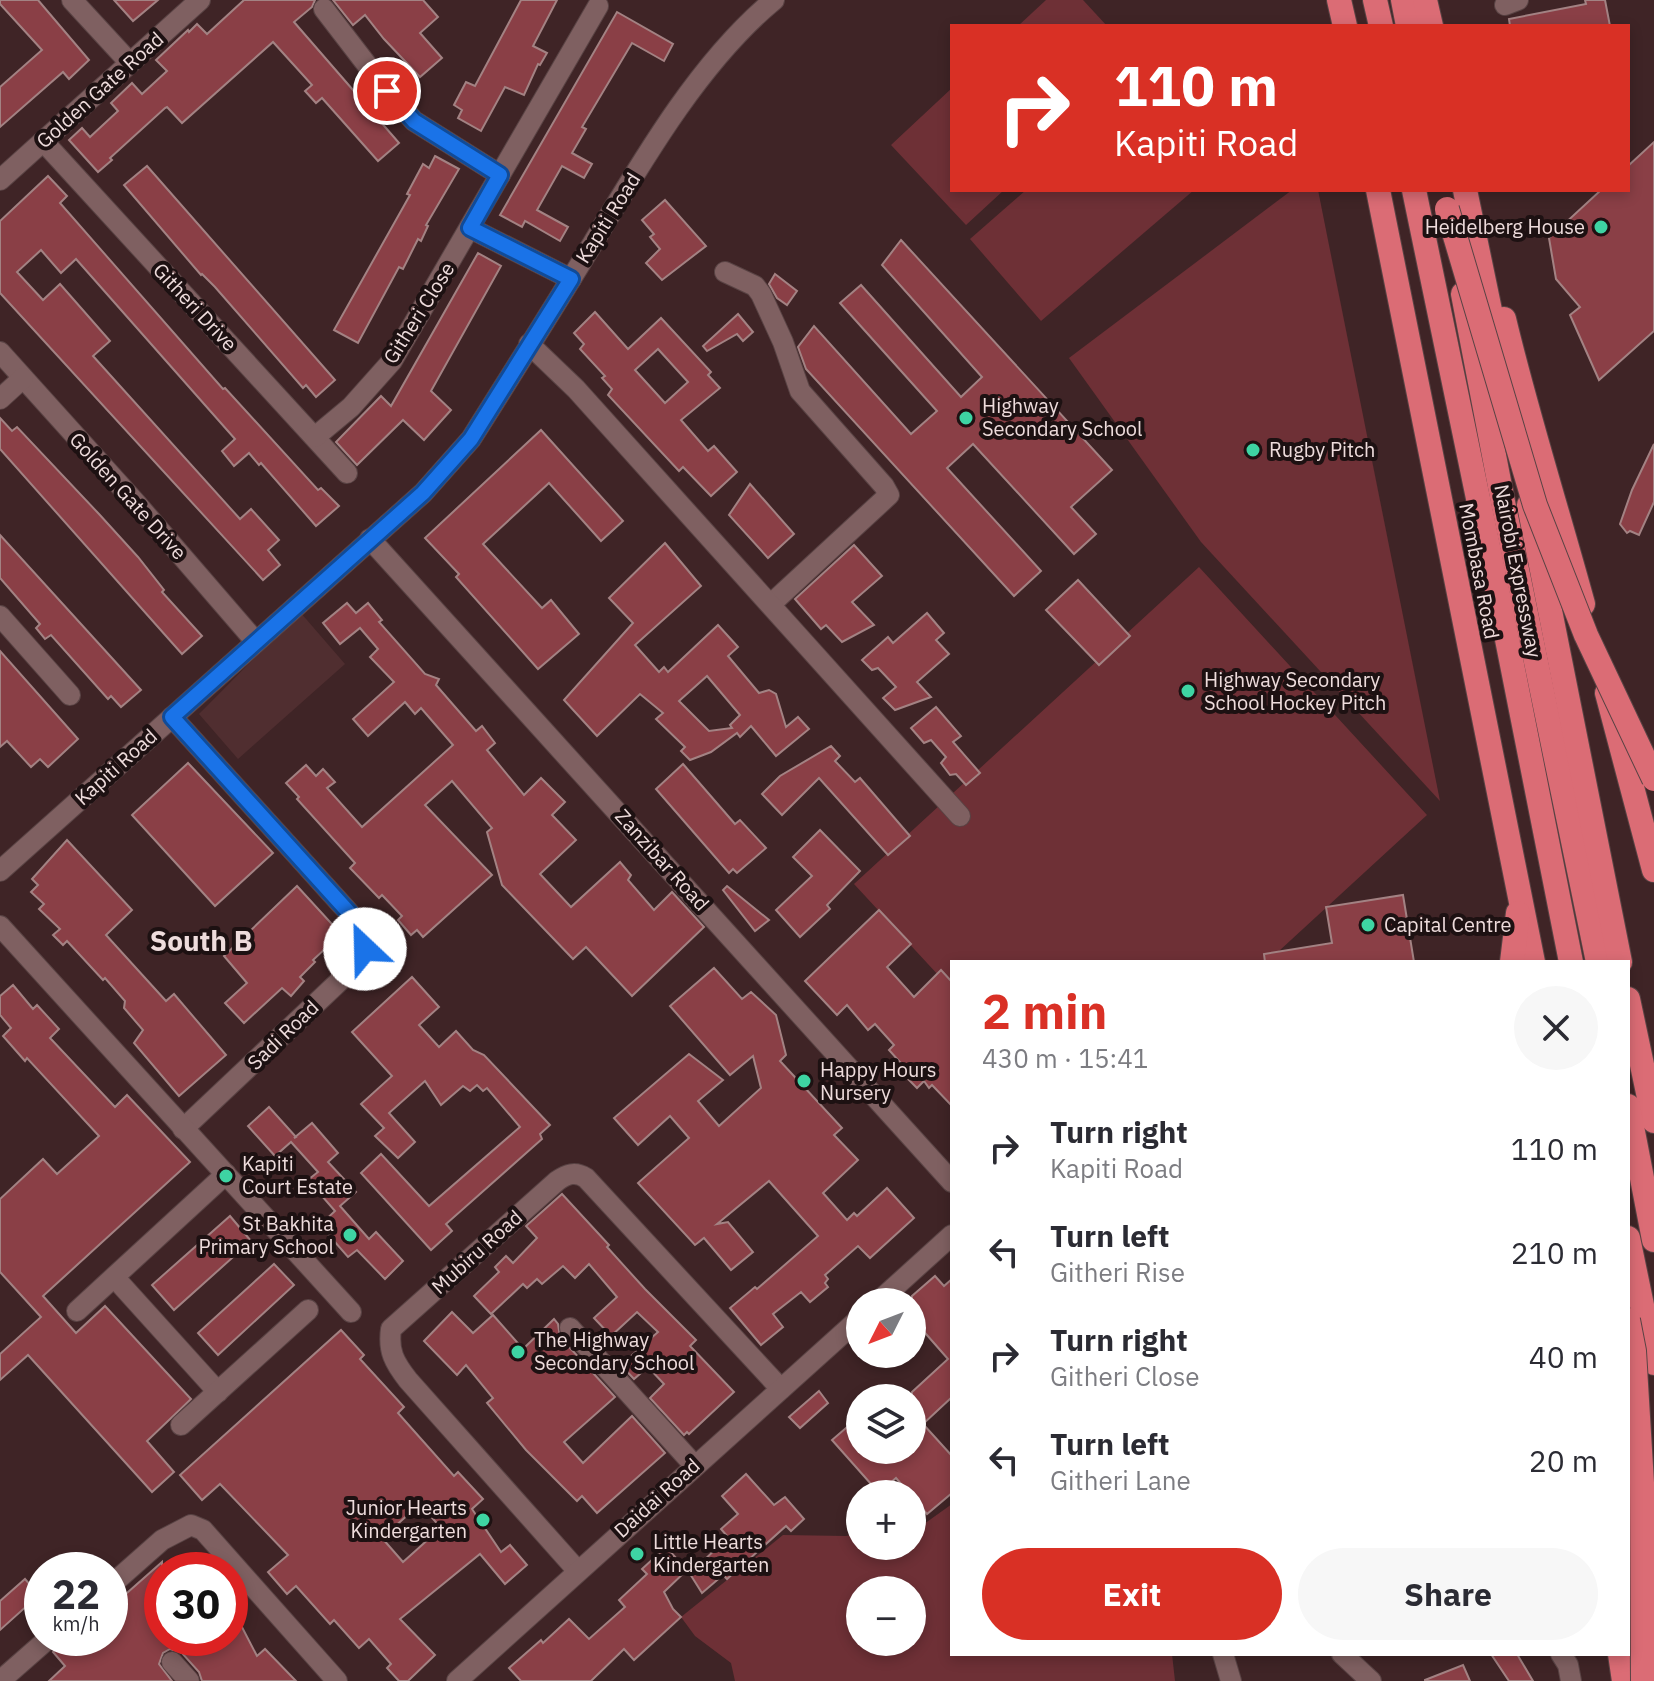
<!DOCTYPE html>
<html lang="en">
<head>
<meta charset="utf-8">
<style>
	:root { --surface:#fff; --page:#f7f7f7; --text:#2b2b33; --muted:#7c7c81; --accent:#d93025 }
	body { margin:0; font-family:"IBM Plex Sans",sans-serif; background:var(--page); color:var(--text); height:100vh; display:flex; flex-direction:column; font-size:30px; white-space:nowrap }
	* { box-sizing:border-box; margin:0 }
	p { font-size:26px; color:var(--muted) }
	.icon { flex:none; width:44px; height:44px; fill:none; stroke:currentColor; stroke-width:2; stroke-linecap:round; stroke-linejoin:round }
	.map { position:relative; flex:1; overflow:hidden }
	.drawer { position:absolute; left:950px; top:960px; width:680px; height:696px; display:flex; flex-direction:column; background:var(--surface); border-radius:0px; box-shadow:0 4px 12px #0003 }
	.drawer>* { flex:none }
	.hud { position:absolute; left:950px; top:24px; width:680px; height:168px; border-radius:0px; box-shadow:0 4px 12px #0003; background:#d93025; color:#fff; overflow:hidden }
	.needle { width:52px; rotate:228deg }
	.fabs { position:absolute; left:846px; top:1288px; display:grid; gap:16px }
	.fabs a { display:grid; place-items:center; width:80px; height:80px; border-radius:50%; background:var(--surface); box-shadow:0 4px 12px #0003; font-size:40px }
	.speed { position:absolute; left:24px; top:1552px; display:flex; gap:16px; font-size:40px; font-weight:700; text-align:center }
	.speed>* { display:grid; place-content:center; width:104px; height:104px; border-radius:50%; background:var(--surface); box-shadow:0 4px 12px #0003; line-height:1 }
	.speed small { font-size:20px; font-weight:400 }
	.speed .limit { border:12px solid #d22; background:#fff; color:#111 }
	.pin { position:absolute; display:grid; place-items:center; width:68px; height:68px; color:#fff; margin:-34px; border:4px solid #fff; border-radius:50%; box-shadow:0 2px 8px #0007 }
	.me { position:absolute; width:88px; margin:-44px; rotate:336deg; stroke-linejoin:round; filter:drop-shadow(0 0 6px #0008) }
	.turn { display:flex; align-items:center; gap:28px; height:168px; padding:0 32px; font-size:36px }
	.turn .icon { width:104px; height:104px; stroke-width:2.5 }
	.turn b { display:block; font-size:56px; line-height:68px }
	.round { display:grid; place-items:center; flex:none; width:84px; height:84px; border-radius:42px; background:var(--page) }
	.summary { display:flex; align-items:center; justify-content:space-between; height:136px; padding:0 32px }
	h1 { font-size:48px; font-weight:700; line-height:60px; color:var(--accent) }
	.button { display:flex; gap:16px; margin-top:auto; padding:16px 32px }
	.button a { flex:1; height:92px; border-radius:48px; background:var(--accent); color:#fff; font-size:32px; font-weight:700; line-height:92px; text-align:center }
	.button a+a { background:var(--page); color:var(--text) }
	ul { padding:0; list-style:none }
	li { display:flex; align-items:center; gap:24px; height:104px; padding:0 32px }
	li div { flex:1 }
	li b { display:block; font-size:30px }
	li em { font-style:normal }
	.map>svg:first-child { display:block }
	.built { fill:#502e30 }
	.green { fill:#6e3036; fill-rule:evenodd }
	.building { fill:#8a3f46; stroke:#a38283; stroke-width:2; fill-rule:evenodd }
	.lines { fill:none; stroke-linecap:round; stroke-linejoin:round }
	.minor-casing { stroke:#594344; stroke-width:22 }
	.highway-casing { stroke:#594344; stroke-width:26 }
	.minor { stroke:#7f6061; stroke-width:20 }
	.highway { stroke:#db6c75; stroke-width:24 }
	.highway-bridge-casing { stroke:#594344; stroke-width:26; stroke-linecap:butt }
	.highway-bridge { stroke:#db6c75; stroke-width:24 }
	.route-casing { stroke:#114b97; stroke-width:20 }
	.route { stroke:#1a73e8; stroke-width:14 }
	.poi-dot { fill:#3ed4a3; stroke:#1d1112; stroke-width:3 }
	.labels { text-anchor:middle; stroke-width:8; stroke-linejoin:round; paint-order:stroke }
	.street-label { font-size:20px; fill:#eedcdc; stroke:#1d1112 }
	.poi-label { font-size:20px; fill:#eedcdc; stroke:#1d1112; text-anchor:start }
	.district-label { font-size:28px; font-weight:bold; fill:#eedcdc; stroke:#1d1112 }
</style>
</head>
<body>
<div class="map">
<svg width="1654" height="1681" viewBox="0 0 1654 1681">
	<rect width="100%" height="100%" fill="#3f2426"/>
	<polygon class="built" points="300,612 345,664 238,759 199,714"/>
	<g class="green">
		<polygon points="1046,0 1083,0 1107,26 1018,26"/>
		<polygon points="952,88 952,190 1004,190 966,225 891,145"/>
		<polygon points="1026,190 1194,190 1041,321 970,239"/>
		<polygon points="1292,190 1318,190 1440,801 1201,542 1069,358"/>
		<polygon points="1199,567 1427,815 1267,962 952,962 952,990 854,884"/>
		<path d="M952,1504V1654H1172L1175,1681H735L731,1663L695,1636L681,1617L783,1535L846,1536L860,1533V1546H912V1521L924,1524ZM860,1590H912V1642H860Z"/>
	</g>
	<g class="building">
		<polygon points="0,0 38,0 89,60 69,79 63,72 0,127 0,87 42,50 0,4"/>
		<polygon points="114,0 158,0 133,21"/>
		<polygon points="244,0 315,0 312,7 294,22 399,143 378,161 322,98 316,103 305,91 312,85 273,42 182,123 167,107 165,108 110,158 112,160 98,172 69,140 82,128 90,137 118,111 111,103 132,83 142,94 167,71 156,60 188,30 189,32 197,24 207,34"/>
		<polygon points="333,0 423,0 438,17 420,33 442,58 420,77 384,39 365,15 353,25"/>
		<polygon points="521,0 557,0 533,46 547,53 540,65 538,64 524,95 505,87 481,131 458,118 462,110 454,105 466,82 475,86"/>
		<polygon points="1585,0 1605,0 1610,26 1510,26 1509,19 1586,4"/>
		<polygon points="617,12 673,44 664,61 632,43 582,127 586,129 572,153 592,164 584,178 562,166 537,210 568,227 560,241 525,221 522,227 500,215"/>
		<polygon points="1654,142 1654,331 1599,380 1570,315 1580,307 1556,279 1549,238 1601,190 1628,190 1628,166"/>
		<polygon points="435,156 459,169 426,225 428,226 421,241 418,239 403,269 399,267 358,343 334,330 410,195 407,194 423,164 429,168"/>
		<polygon points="147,166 335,380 316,397 306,385 303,388 215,287 202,274 201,275 124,185"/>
		<polygon points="48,176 67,196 60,203 223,389 225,388 318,490 321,488 339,506 316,526 261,463 259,465 249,453 234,466 222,451 235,439 76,259 61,273 41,250 17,272 43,300 60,284 110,341 93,356 240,519 251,509 279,540 268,550 280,565 263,580 0,293 0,221"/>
		<polygon points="665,200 706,246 662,280 646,263 660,249 650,237 654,234 642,220"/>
		<polygon points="901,240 1112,470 1071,507 1096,534 1074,554 973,444 947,468 1041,571 1014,596 806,369 798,347 814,326 911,434 937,411 840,303 861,285 961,397 982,377 882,265"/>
		<polygon points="478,253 501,266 431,391 451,410 424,440 403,420 357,465 336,442 381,396 391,406"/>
		<polygon points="775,274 797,291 787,305 777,298 769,284"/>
		<path d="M595,312L628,349L661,318L711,372L708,375L720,388L681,420L708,451L714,446L737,472L711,496L683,467L679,471L608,395L612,389L602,378L605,376L580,349L584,344L574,333ZM658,349L688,382L665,403L635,370Z"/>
		<polygon points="738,314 753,332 743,341 737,334 707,351 703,346"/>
		<polygon points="0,418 12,431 17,427 99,514 138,557 164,590 162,592 202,636 182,654 0,449"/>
		<polygon points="541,430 623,521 601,541 549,483 483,544 542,608 551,600 579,634 538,669 456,577 459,574 425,538"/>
		<polygon points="1654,444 1654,502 1639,535 1630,531 1627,533 1620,524 1632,490"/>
		<polygon points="750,484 794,534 768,558 729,515"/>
		<polygon points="0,535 141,690 121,707 111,696 108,699 51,635 45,639 36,628 40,624 0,578"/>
		<path d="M665,543L701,586L635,645L659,672L664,667L668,672L718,625L738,647L728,656L759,693L769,690L776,694L786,727L798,717L809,729L776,756L751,726L740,737L737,733L711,752L690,760L681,751L685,747L656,719L663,713L640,694L597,736L564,700L633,623L609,598ZM707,676L740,715L730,725L732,728L709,731L679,701Z"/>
		<polygon points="854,545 882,576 852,602 874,625 842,642 826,625 821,629 795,599"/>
		<polygon points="1078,580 1130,636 1099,665 1046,610"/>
		<polygon points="347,603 356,613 368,603 382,620 379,622 425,674 439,679 436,685 476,731 482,726 495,743 487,750 524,795 541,778 565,802 552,815 576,840 540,874 571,907 620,862 631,875 628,880 654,910 672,892 704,927 632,996 586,947 573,959 502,885 487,832 492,828 452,781 425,805 492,875 423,937 417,930 411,935 398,920 402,916 382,895 379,898 350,868 355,863 297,799 299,797 286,783 306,765 316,776 323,769 335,782 327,788 362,827 453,745 421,708 415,714 405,702 368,736 353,719 394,682 370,657 378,649 360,628 340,644 323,623"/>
		<polygon points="927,613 944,633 936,640 949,654 917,682 931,697 895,710 883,698 896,687 878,668 872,670 862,660 888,637 893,643"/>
		<polygon points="0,651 78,739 48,767 40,759 31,767 7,741 0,747"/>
		<polygon points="936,707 961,736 953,742 980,773 966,785 956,774 950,775 941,763 946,757 931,740 924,743 911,728"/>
		<polygon points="831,746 840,756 835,761 855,782 860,778 910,836 888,855 819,778 782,815 762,794 780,776"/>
		<polygon points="188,763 273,853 215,906 132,815"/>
		<polygon points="683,764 735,824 740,820 766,848 737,873 733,869 729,873 656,789"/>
		<polygon points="820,830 860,871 827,905 830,909 800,937 776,910 812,876 793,857"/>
		<polygon points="67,840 132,910 106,935 166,1001 174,994 226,1055 179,1096 134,1043 143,1030 124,1008 125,1001 105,978 103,980 67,941 63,945 53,935 60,929 39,909 44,904 31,892 38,885 32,879"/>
		<polygon points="297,886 341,934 313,960 315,962 300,977 304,981 291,996 282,988 244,1023 225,1003 247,983 224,956"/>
		<polygon points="727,886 769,920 755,931 723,890"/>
		<polygon points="1403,895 1414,962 1265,962 1264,954 1332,943 1326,907"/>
		<polygon points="879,910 911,944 887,967 914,997 941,970 952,982 952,1106 932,1085 929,1088 924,1081 917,1088 904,1075 908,1071 889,1050 894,1045 875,1024 868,1030 847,1005 837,1015 805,981"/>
		<polygon points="714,968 742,999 751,992 776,1015 786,1055 780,1061 842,1128 834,1135 858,1160 823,1193 847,1220 854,1213 857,1216 887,1188 914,1218 870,1258 858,1246 825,1275 828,1279 825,1283 828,1287 810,1302 801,1292 773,1314 783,1327 761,1345 730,1308 755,1287 757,1289 818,1236 769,1181 717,1224 728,1222 753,1252 731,1270 704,1238 695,1245 638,1183 689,1138 670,1116 638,1145 614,1118 689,1054 723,1080 698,1101 719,1126 761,1088 753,1056 730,1075 670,1006"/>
		<polygon points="412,977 439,1007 419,1025 439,1047 456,1031 473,1050 484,1055 550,1125 540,1134 542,1139 446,1224 452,1231 431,1250 361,1173 381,1154 429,1206 520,1127 487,1088 483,1091 477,1085 470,1091 463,1086 441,1105 425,1081 389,1113 415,1142 398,1158 375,1136 384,1128 361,1104 392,1076 352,1032"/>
		<polygon points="13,985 33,1009 37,1005 59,1029 50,1038 115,1107 127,1095 190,1162 43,1296 76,1333 105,1306 191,1399 147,1441 174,1472 152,1492 28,1355 0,1380 0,1354 41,1317 0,1272 0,1199 43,1159 57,1174 99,1136 27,1058 25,1061 3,1036 11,1028 0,1015 0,996"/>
		<polygon points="269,1107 296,1137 294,1138 312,1123 338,1153 328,1162 356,1192 340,1206 369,1239 376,1232 403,1261 385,1279 357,1250 348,1257 320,1225 335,1211 308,1180 318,1172 291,1142 275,1156 248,1126"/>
		<polygon points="562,1194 609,1245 607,1247 645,1289 696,1340 690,1346 734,1392 689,1434 687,1432 684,1435 650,1398 664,1384 648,1367 634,1379 621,1365 658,1332 637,1312 611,1336 594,1318 617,1297 589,1264 575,1278 563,1266 542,1284 537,1279 527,1288 523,1284 491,1314 474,1296 499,1272 495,1267 506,1256 513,1263 537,1238 526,1226"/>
		<polygon points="230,1216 251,1241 174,1310 152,1285"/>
		<polygon points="274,1264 294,1285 218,1355 198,1333"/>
		<polygon points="935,1276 944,1286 952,1279 952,1397 923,1424 952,1456 952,1493 927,1514 896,1478 879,1493 832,1440 860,1416 860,1450 912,1450 912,1392 948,1359 912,1318 912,1296"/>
		<polygon points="452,1312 473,1333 493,1315 523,1349 554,1319 558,1324 560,1337 615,1397 564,1442 583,1463 632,1416 665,1453 597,1513 582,1496 577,1501 526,1450 487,1403 493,1398 466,1365 457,1375 424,1341"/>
		<path d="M341,1330L364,1355L360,1359L404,1407L398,1413L454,1476L458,1472L483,1499L472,1509L501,1552L510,1545L527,1565L505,1584L480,1554L400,1619L435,1655L408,1681H399L387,1668L391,1664L369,1639L359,1648L334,1620L330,1624L296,1586L287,1594L268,1572L288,1555L220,1484L202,1500L180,1475ZM420,1504L441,1528L403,1562L382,1538Z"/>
		<polygon points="819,1391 828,1403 800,1428 789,1417"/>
		<polygon points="746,1474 774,1505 785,1497 804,1519 791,1531 786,1526 727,1579 723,1575 702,1593 690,1574 728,1537 721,1529 738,1514 722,1496"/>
		<polygon points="666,1547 687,1570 664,1592 673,1609 681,1617 634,1660 624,1649 591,1681 521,1681 509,1668 541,1640 543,1643 569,1619 589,1639 625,1607 619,1600 647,1574 642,1569"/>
		<polygon points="162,1562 162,1638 230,1638 230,1604 257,1656 265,1649 296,1681 202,1681 199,1672 182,1653 170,1649 163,1653 159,1664 172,1681 49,1681 65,1666 53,1652 61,1643 66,1638 110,1638 110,1608"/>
		<polygon points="25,1579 39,1595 0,1630 0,1601"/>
		<polygon points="1491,1654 1517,1654 1533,1681 1509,1681"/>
		<polygon points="1463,1665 1470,1681 1425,1681 1425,1680"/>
	</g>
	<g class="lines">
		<g class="minor-casing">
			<g id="minor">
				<polyline points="72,0 130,63"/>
				<polyline points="1505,5 1518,0"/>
				<polyline points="324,9 387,91 414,121 500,175"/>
				<polyline points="43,141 347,473"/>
				<polyline points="0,180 200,0"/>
				<polyline points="470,228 571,279"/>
				<polyline points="725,272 755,286 761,294 783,342 800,391 884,486 889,495 771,604"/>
				<polyline points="529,344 576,389 960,816"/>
				<polyline points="0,352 136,503 256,642"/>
				<polyline points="0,399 23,378"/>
				<polyline points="315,437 351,407 392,361 598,6"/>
				<polyline points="370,539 952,1182"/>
				<polyline points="0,616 70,695"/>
				<path d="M172,717L361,926C368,948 361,958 346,975L183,1129"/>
				<path d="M0,871L423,493L471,439C512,374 553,309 593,243C642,161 700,61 774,0"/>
				<polyline points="0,926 351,1312"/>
				<polyline points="115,1278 218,1392"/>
				<polyline points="878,1302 952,1235"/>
				<polyline points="77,1311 226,1174"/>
				<polyline points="570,1328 694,1465"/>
				<polyline points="181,1425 308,1310"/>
				<path d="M577,1570L408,1380C394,1362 388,1351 391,1329L557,1181C567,1174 575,1171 586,1178L781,1389"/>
				<polyline points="110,1586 162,1540 191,1525 203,1530 337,1681"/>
				<polyline points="1223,1654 1231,1681"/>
				<polyline points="1342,1654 1371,1681"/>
				<polyline points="1561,1654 1568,1665 1571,1681"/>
				<polyline points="172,1662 189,1681"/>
				<polyline points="0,1681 49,1638"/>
				<polyline points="457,1681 860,1318"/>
			</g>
		</g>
		<g class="highway-casing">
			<g id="highway">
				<polyline points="1339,0 1345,26"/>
				<polyline points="1375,0 1381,26"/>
				<polyline points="1403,0 1408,26"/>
				<polyline points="1425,0 1431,26"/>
				<polyline points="1378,190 1533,962"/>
				<polyline points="1414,190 1501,609 1571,962"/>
				<polyline points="1465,190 1497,344"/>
				<polyline points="1463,294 1503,502 1598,962"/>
				<path d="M1504,319C1527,415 1557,509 1583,604"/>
				<polyline points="1529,505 1620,962"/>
				<polyline points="1607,693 1654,870"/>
				<polyline points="1512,962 1518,913"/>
				<polyline points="1628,999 1654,1121"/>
				<polyline points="1628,1106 1654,1240"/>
				<polyline points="1628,1238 1654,1363"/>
				<polyline points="1620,1654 1624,1681"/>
			</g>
		</g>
		<use href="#minor" class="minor"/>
		<use href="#highway" class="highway"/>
		<g class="highway-bridge-casing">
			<g id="highway-bridge">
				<polyline points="1447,209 1535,505 1586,635 1654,779"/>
				<polyline points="1628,1320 1634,1351 1642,1483 1643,1681"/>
			</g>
		</g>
		<use href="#highway-bridge" class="highway-bridge"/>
	</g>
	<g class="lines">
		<g class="route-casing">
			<polyline id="route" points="365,949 361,926 172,717 423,493 471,439 571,279 470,228 500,175 414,121 387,91"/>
		</g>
		<use href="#route" class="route"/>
	</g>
	<g class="poi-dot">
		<circle cx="1601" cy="227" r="8"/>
		<circle cx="966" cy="418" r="8"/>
		<circle cx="1253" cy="450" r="8"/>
		<circle cx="1188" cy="691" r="8"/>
		<circle cx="1368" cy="925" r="8"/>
		<circle cx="804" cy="1081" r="8"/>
		<circle cx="226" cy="1176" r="8"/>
		<circle cx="350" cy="1235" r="8"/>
		<circle cx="518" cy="1352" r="8"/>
		<circle cx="483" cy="1520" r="8"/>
		<circle cx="637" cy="1554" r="8"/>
	</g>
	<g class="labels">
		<g class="street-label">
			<text transform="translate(100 90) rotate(-42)" y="7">Golden Gate Road</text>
			<text transform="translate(608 218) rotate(-58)" y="7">Kapiti Road</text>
			<text transform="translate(195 307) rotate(47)" y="7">Githeri Drive</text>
			<text transform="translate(419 313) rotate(-58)" y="7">Githeri Close</text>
			<text transform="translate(128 496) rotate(48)" y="7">Golden Gate Drive</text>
			<text transform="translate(1479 571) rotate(79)" y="7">Mombasa Road</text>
			<text transform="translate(1518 571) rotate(79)" y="7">Nairobi Expressway</text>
			<text transform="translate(116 767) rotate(-42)" y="7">Kapiti Road</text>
			<text transform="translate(662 860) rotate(48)" y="7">Zanzibar Road</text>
			<text transform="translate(283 1035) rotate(-44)" y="7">Sadi Road</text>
			<text transform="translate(477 1252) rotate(-42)" y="7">Mubiru Road</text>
			<text transform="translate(657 1498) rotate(-42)" y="7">Daidai Road</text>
		</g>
		<g class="poi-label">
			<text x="1585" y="234" text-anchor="end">Heidelberg House</text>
			<text x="982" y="413">Highway<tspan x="982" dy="23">Secondary School</tspan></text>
			<text x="1269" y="457">Rugby Pitch</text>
			<text x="1204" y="687">Highway Secondary<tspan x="1204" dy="23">School Hockey Pitch</tspan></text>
			<text x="1384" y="932">Capital Centre</text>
			<text x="820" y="1077">Happy Hours<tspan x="820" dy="23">Nursery</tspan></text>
			<text x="242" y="1171">Kapiti<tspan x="242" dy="23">Court Estate</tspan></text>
			<text x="334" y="1231" text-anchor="end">St Bakhita<tspan x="334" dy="23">Primary School</tspan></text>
			<text x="534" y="1347">The Highway<tspan x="534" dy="23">Secondary School</tspan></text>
			<text x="467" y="1515" text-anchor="end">Junior Hearts<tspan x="467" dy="23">Kindergarten</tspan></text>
			<text x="653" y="1549">Little Hearts<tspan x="653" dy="23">Kindergarten</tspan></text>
		</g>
		<g class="district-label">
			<text x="201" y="951">South B</text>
		</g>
	</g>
</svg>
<div class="fabs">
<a><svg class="needle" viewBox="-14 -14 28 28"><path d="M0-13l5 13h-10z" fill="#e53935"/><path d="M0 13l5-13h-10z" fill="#7c7c81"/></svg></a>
<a><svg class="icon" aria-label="layers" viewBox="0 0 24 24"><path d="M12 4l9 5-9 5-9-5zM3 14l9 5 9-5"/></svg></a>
<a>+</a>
<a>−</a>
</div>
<div class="speed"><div>22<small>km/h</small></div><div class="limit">30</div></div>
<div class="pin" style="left:387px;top:91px;background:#d93025"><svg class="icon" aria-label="arrive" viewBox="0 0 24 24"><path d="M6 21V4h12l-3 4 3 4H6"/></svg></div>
<svg class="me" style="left:365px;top:949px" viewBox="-20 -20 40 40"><circle r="19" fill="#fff"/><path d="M0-13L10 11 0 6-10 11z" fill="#1a73e8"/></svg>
<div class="hud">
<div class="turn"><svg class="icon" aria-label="right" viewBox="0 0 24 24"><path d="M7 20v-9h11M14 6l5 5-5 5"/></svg><div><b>110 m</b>Kapiti Road</div></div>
</div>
<section class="drawer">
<div class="summary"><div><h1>2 min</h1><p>430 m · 15:41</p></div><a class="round"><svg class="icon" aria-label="close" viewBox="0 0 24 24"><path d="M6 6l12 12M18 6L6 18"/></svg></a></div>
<ul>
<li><svg class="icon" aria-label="right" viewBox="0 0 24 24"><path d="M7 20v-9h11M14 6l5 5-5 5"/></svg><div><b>Turn right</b><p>Kapiti Road</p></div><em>110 m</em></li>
<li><svg class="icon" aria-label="left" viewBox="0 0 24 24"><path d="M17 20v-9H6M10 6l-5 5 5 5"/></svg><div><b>Turn left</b><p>Githeri Rise</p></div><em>210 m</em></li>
<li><svg class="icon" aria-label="right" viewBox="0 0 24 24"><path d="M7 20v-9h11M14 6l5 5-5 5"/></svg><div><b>Turn right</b><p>Githeri Close</p></div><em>40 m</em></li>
<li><svg class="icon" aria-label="left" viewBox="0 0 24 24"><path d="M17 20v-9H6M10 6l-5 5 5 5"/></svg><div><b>Turn left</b><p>Githeri Lane</p></div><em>20 m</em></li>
</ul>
<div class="button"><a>Exit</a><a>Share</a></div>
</section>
</div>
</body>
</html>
